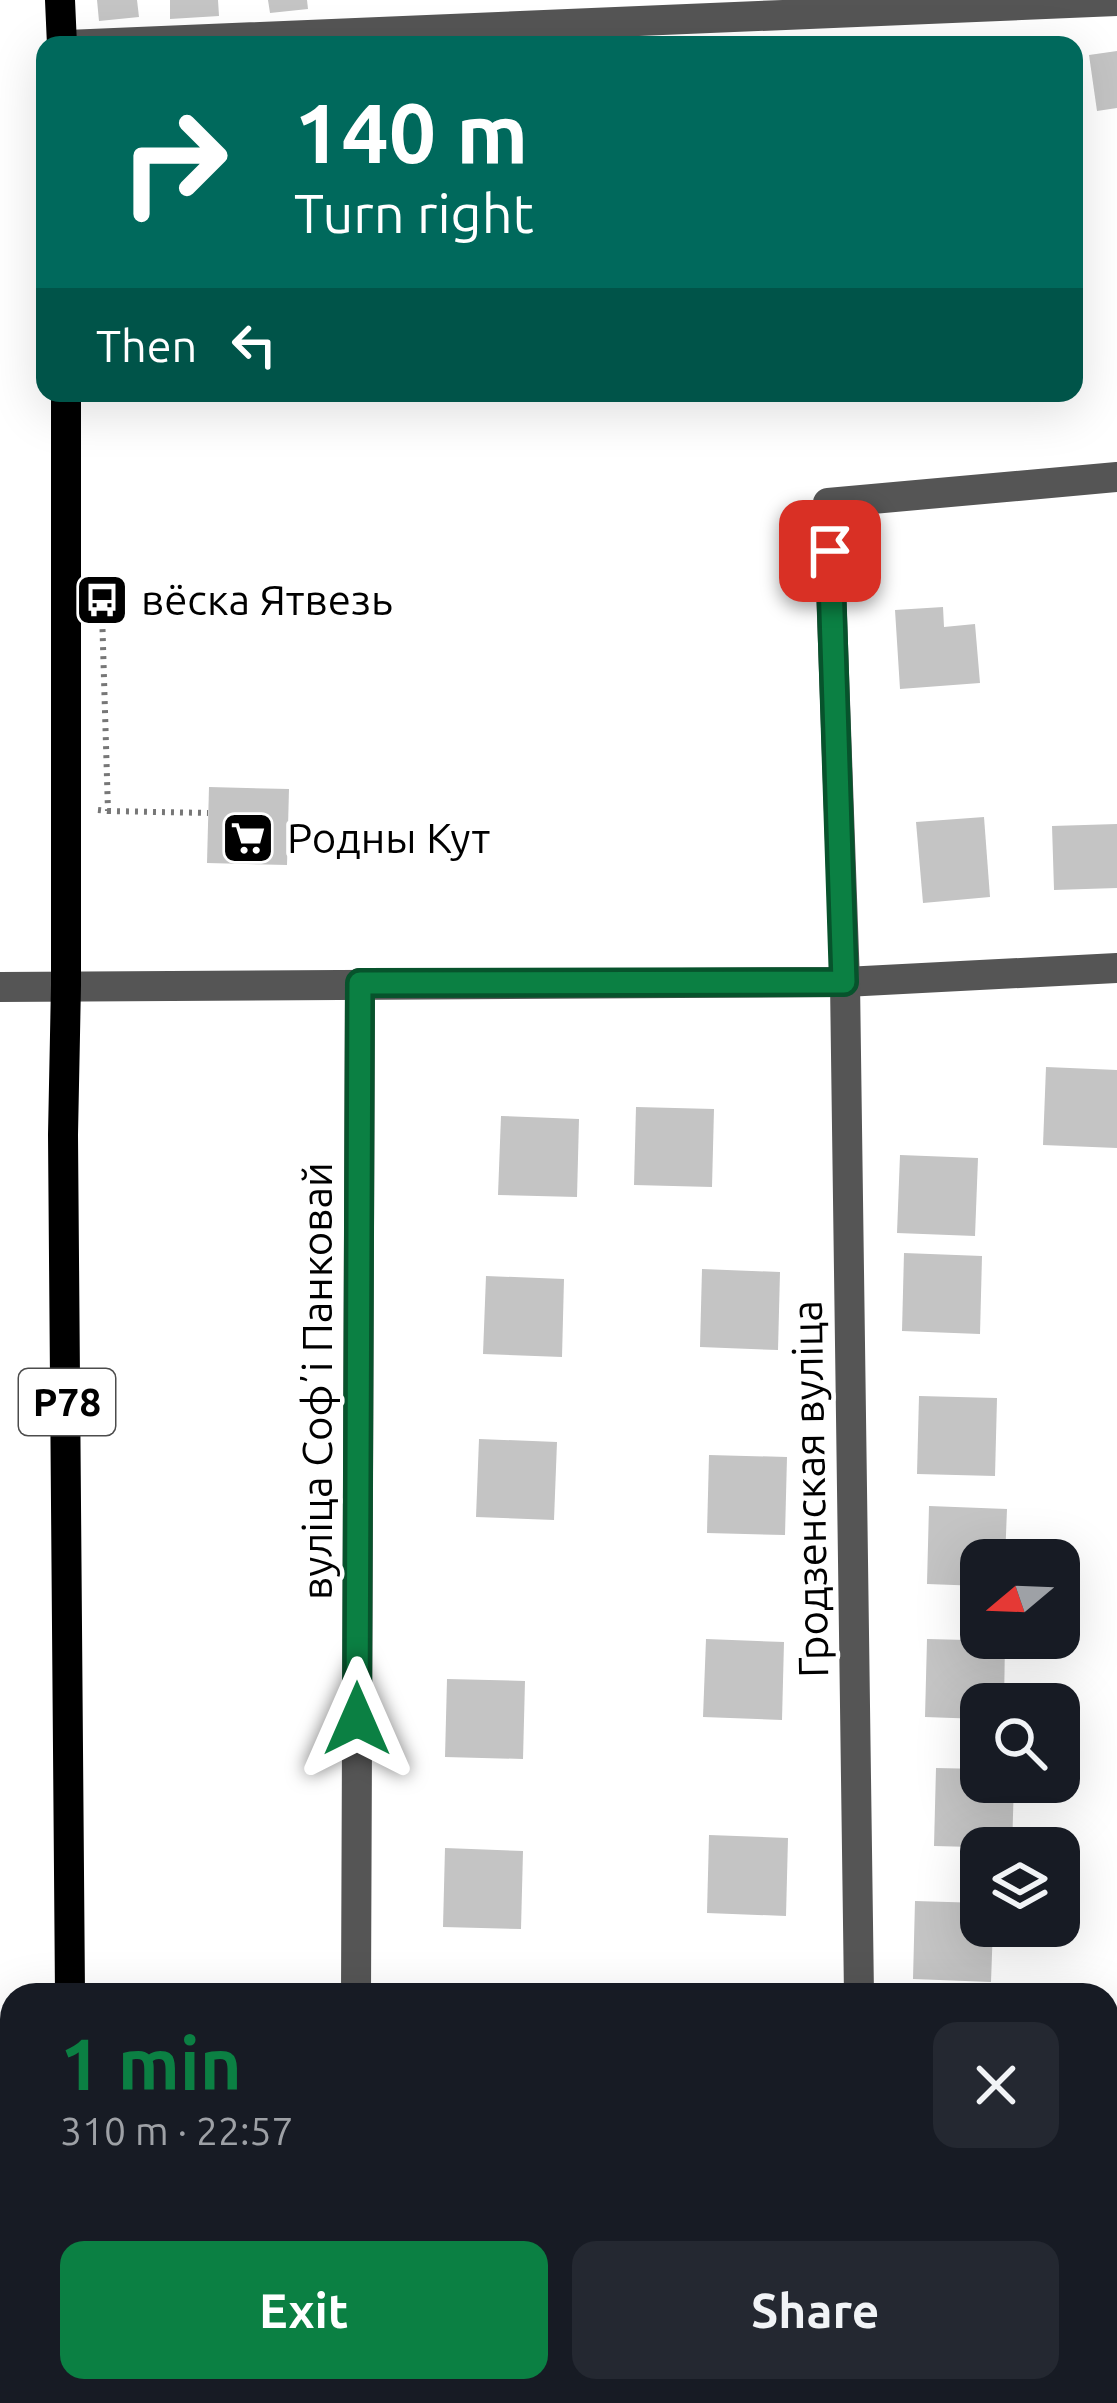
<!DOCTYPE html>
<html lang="en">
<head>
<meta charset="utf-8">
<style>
	:root { --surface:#171b24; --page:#242831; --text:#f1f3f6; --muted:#9ea1a6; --accent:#0b8043 }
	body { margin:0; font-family:Ubuntu,sans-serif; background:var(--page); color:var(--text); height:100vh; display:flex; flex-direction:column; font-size:45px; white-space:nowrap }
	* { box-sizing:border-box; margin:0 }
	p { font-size:39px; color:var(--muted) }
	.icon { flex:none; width:66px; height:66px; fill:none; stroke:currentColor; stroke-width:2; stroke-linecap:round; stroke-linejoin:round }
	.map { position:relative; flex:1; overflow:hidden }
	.side { position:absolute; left:0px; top:1983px; width:1119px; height:420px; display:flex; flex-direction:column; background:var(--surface); border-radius:36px 36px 0 0; box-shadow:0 12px 48px #0002 }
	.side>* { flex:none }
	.banner { position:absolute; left:36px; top:36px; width:1047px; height:366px; border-radius:24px; box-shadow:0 12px 48px #0002; background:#00695c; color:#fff; overflow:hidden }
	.needle { width:78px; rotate:251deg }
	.fabs { position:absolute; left:960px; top:1539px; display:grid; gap:24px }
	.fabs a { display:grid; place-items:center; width:120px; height:120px; border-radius:24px; background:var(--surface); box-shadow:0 12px 48px #0002; font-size:60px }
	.pin { position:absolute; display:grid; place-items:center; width:102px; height:102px; color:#fff; margin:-51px; border-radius:24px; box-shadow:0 6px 18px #0006 }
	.me { position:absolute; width:132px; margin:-66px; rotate:0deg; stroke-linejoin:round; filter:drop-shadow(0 0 9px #0008) }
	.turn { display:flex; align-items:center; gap:42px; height:252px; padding:0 60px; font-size:54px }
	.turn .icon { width:156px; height:156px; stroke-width:2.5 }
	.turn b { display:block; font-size:84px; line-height:102px }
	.then { display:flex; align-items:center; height:114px; padding:0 60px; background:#0003; gap:24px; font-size:45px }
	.round { display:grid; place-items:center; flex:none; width:126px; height:126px; border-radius:24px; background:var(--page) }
	.overview { display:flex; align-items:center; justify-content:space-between; height:204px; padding:0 60px }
	h1 { font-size:72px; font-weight:700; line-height:90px; color:var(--accent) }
	.action { display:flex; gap:24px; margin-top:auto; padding:24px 60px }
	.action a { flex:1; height:138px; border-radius:24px; background:var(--accent); color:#fff; font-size:48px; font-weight:700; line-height:138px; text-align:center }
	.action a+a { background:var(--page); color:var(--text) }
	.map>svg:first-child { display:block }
	.building { fill:#c4c4c4 }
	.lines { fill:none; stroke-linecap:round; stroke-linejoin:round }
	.path { stroke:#777; stroke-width:6; stroke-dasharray:3 6; stroke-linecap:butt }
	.minor { stroke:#555; stroke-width:30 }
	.major { stroke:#000; stroke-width:30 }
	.route-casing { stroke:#07532c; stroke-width:30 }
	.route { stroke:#0b8043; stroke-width:21 }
	.labels { text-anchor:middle; stroke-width:9; stroke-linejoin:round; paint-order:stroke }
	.shield { fill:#fff; stroke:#4c4c4c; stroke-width:3 }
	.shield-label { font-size:39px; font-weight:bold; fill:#000 }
	.poi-label { font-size:42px; fill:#000; stroke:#fff; text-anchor:start }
	.street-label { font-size:42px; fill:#000; stroke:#fff }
</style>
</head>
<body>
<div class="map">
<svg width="1117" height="2403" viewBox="0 0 1117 2403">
	<rect width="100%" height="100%" fill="#fff"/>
	<g class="building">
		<polygon points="97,0 137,0 139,17 99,21"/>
		<polygon points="170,0 218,0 219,16 170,19"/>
		<polygon points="268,0 307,0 308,9 270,13"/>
		<polygon points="1117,51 1117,108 1097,111 1089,55"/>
		<polygon points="943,607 944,627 975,624 980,683 900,689 895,610"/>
		<polygon points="209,787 289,789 287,865 207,863"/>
		<polygon points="984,817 990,897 923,903 916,822"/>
		<polygon points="1117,824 1117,888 1054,890 1052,826"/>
		<polygon points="1046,1067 1117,1070 1117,1148 1043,1145"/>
		<polygon points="636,1107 714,1109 712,1187 634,1185"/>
		<polygon points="501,1116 579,1119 577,1197 498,1195"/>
		<polygon points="900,1155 978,1158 975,1236 897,1233"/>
		<polygon points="904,1253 982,1256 980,1334 902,1331"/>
		<polygon points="702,1269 780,1272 778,1350 700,1347"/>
		<polygon points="486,1276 564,1279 562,1357 483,1354"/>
		<polygon points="919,1396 997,1398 995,1476 917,1474"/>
		<polygon points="479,1439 557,1442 554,1520 476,1517"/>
		<polygon points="709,1455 787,1457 785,1535 707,1533"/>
		<polygon points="929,1506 1007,1509 1005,1560 981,1560 981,1586 927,1584"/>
		<polygon points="706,1639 784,1642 782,1720 703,1717"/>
		<polygon points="927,1639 1005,1641 1004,1704 981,1704 981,1719 925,1717"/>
		<polygon points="447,1679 525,1681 523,1759 445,1757"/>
		<polygon points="936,1768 981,1769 981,1782 1014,1782 1012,1848 934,1846"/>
		<polygon points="709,1835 788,1838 786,1916 707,1913"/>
		<polygon points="445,1848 523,1851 521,1929 443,1927"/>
		<polygon points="915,1901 981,1903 981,1926 993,1926 991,1982 913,1979"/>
		<polygon points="1107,2213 1117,2214 1117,2292 1107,2292"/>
	</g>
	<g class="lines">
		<g class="path">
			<polyline points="98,810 108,811 102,612"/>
			<polyline points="108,811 208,813"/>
		</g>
		<g class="minor">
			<polyline points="67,45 1117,1"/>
			<polyline points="0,987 845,982 1117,968"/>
			<polyline points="356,1995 360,983"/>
			<polyline points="859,1995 845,982 828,503 1117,477"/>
			<polyline points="865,2391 865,2403"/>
			<polyline points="355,2403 355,2391"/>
			<polyline points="995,2403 1117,2396"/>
		</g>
		<g class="major">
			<polyline points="60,0 62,45"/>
			<polyline points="66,393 66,985 63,1135 70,1995"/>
			<polyline points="72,2391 72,2403"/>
		</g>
	</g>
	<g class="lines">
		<g class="route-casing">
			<polyline id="route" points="357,1719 360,983 844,982 830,551"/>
		</g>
		<use href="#route" class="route"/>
	</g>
	<defs>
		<g id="bus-square" transform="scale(2.7)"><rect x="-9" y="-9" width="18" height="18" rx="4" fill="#000" stroke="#fff"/><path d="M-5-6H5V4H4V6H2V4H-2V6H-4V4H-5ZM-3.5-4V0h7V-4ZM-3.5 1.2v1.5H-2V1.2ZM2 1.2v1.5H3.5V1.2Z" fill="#fff"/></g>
		<g id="supermarket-square" transform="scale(2.7)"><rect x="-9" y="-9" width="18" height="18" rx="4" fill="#000" stroke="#fff"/><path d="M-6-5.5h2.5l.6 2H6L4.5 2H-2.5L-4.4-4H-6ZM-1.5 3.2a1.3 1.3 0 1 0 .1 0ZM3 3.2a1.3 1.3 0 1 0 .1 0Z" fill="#fff"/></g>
	</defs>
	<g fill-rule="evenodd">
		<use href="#bus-square" x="102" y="600"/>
		<use href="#supermarket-square" x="248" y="838"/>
	</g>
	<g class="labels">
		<rect class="shield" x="19" y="1369" width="96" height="66" rx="9"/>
		<g class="shield-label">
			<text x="67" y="1416">Р78</text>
		</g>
		<g class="poi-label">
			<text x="141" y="615">вёска Ятвезь</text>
			<text x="287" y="853">Родны Кут</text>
		</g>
		<g class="street-label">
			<text transform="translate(317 1381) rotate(-90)" y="15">вуліца Софʼі Панковай</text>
			<text transform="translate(810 1489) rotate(-91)" y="15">Гродзенская вуліца</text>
		</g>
	</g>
</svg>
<div class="fabs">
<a><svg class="needle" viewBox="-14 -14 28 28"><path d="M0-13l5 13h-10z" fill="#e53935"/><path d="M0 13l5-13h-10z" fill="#9ea1a6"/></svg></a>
<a><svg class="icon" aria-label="search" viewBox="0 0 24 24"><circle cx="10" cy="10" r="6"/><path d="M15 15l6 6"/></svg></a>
<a><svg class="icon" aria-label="layers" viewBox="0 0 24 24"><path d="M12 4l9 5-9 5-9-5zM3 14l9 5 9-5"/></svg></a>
</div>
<div class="pin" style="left:830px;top:551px;background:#d93025"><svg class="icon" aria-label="arrive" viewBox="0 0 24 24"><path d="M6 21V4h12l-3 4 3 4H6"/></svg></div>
<svg class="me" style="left:357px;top:1719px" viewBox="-20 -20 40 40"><path d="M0-17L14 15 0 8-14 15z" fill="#0b8043" stroke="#fff" stroke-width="4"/></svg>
<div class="banner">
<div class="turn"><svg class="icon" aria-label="right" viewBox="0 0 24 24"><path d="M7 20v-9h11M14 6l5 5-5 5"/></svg><div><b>140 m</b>Turn right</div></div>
<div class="then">Then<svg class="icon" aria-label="left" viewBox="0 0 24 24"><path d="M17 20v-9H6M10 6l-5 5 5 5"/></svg></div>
</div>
<section class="side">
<div class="overview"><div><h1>1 min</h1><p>310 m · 22:57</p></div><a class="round"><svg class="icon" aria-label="close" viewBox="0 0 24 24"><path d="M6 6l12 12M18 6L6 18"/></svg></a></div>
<div class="action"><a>Exit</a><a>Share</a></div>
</section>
</div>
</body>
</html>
